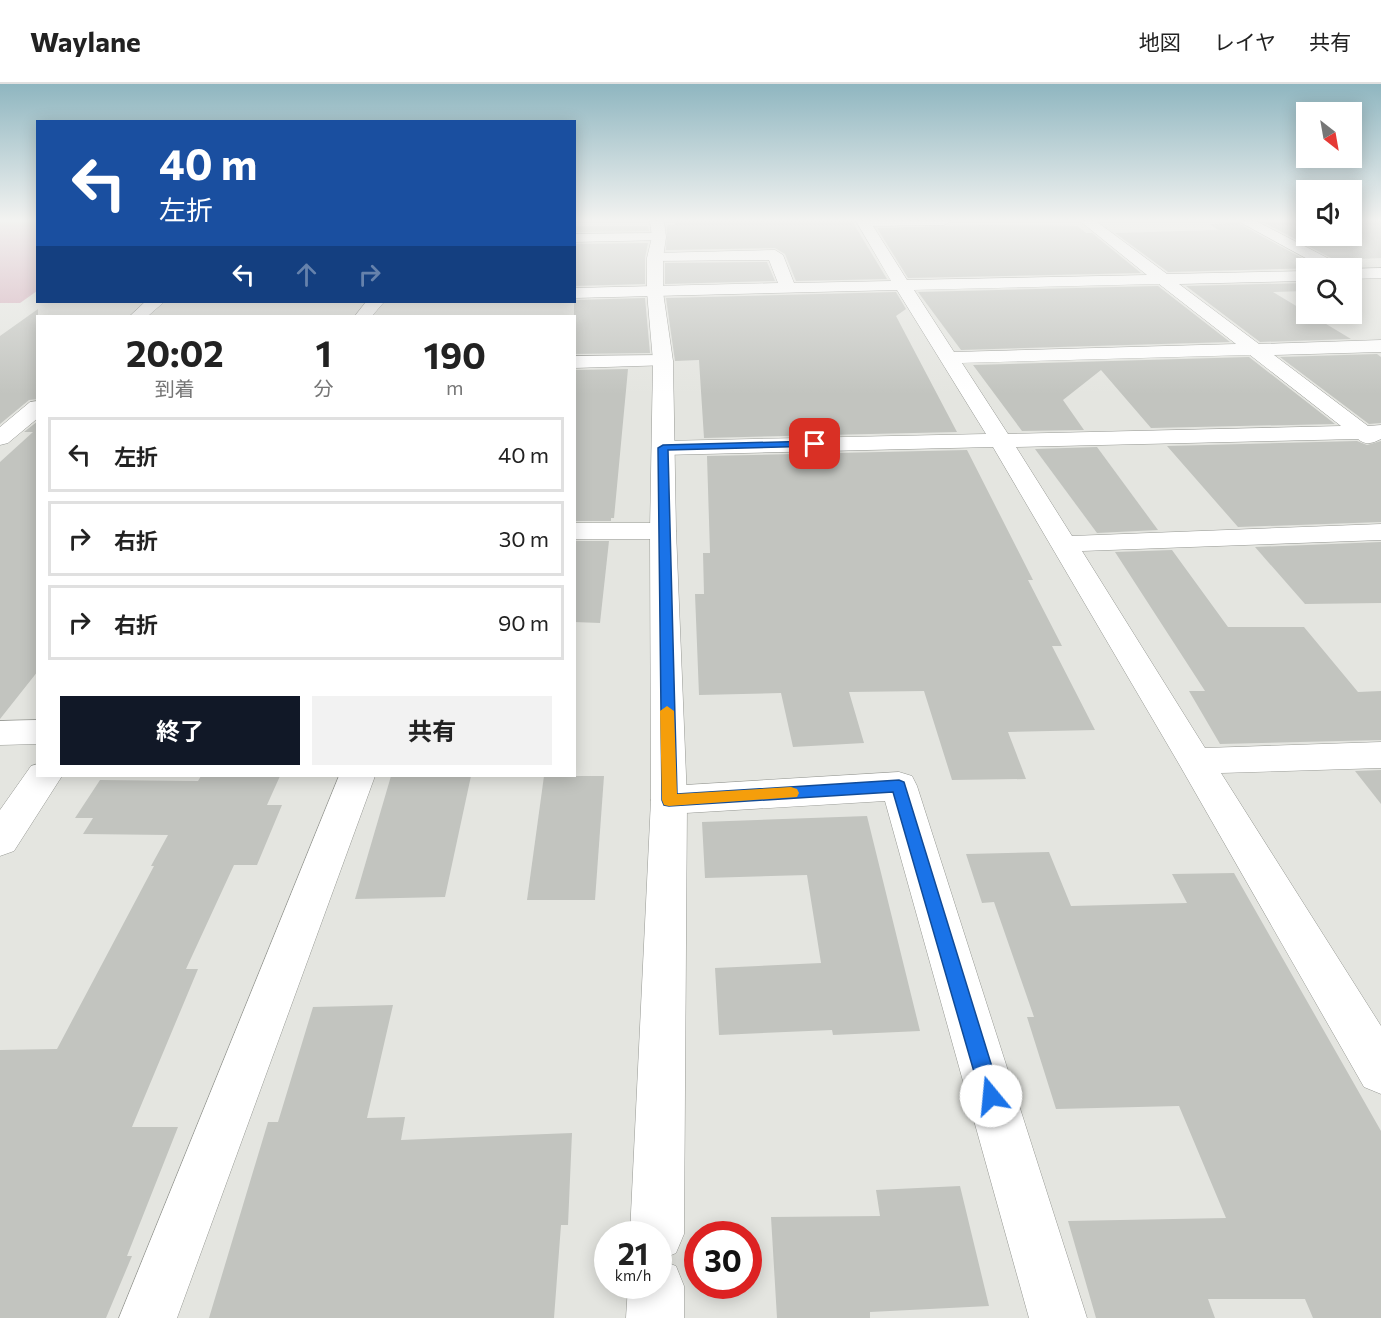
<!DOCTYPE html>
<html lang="ja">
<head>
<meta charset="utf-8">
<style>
	:root { --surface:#fff; --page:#f2f2f2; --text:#222; --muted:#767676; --line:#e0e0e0; --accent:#111827 }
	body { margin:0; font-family:Commissioner,"Noto Sans JP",sans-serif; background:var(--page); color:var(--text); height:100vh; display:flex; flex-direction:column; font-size:22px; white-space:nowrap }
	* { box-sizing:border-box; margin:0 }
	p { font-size:20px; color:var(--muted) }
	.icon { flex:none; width:33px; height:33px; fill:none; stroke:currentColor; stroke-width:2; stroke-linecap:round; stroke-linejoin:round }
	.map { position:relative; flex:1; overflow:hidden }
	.sheet { position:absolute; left:36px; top:231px; width:540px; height:462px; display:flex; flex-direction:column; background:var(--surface); border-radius:0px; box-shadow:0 3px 15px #0003 }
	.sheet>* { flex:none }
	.banner { position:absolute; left:36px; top:36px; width:540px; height:183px; border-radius:0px; box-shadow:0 3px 15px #0003; background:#1a4fa0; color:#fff; overflow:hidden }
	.needle { width:39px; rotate:149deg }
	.tools { position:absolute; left:1296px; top:18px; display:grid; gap:12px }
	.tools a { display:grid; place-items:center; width:66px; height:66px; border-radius:0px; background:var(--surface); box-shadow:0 3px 15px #0003; font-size:30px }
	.speed { position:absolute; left:594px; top:1137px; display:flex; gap:12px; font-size:30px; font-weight:700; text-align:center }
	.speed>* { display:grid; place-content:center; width:78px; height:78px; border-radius:50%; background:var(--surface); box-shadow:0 3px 15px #0003; line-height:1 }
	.speed small { font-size:15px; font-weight:400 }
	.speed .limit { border:9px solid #d22; background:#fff; color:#111 }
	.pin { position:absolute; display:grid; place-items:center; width:51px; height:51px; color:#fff; margin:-26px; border-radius:12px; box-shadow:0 3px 9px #0006 }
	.me { position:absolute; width:66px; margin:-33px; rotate:343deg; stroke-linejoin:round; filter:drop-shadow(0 0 4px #0008) }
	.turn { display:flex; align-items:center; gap:21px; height:126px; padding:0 24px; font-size:27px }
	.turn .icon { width:78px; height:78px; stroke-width:2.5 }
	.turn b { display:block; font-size:42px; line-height:51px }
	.lanes { display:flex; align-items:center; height:57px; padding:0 24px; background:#0003; justify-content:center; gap:30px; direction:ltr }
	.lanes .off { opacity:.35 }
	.eta { display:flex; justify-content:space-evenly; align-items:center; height:102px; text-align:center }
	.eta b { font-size:36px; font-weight:700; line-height:42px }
	.action { display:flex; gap:12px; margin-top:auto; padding:12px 24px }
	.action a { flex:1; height:69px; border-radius:0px; background:var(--accent); color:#fff; font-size:24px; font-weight:700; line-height:69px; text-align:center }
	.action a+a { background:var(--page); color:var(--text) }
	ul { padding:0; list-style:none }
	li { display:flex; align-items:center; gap:18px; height:75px; margin:0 12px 9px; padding:0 12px; border:3px solid var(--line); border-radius:0px }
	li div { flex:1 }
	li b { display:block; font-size:22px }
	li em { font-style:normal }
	header { display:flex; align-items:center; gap:36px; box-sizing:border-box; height:84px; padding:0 30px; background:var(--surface); border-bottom:2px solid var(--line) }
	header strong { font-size:28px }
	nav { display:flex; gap:33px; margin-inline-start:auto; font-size:21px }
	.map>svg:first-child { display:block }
	.green { fill:#d3adba }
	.building { fill:#c2c4bf }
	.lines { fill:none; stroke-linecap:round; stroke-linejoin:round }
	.minor-casing { stroke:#969893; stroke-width:1 }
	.tertiary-casing { stroke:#969893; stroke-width:1 }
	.minor { fill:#fff; fill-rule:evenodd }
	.tertiary { fill:#fff; fill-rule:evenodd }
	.route { fill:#1a73e8; stroke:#114b97; stroke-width:1.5 }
	.slow { fill:#f59e0b }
</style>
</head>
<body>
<header>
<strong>Waylane</strong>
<nav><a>地図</a><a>レイヤ</a><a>共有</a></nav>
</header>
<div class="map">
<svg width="1381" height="1234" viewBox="0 0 1381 1234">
	<rect width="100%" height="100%" fill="#e4e5e0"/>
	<polygon class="green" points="0,139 37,139 37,207 20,219 0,219"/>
	<g class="building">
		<polygon points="675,137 852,137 887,195 796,197 785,170 775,164 666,166 667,141 675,141"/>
		<polygon points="1352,137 1381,137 1381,174 1335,176 1265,139 1306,138 1306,152 1352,152"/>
		<polygon points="1238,139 1320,184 1168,188 1115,149 1218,146 1210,140"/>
		<polygon points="984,141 1077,142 1086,149 1092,149 1141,189 908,194 877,144"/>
		<polygon points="574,142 648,142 649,147 574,148"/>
		<polygon points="648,159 645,174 645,200 574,202 574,160"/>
		<polygon points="767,178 775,197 665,200 665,179"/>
		<polygon points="1306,199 1306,207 1273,208 1351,255 1260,258 1186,202"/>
		<polygon points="1158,202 1230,258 961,266 918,208"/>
		<polygon points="896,208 906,225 896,232 957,348 704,354 699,276 675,277 666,214"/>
		<polygon points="645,214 650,269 574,270 574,216"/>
		<polygon points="38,225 38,315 29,316 0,340 0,252"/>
		<polygon points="1377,270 1381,273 1381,339 1369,340 1280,273"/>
		<polygon points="1249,273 1335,340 1151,344 1101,286 1063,316 1084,346 1022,347 973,281"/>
		<polygon points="628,285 614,434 611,434 611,437 574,437 574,286"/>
		<polygon points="38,337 38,587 0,635 0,378 33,348 24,348"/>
		<polygon points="1357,357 1367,361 1381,357 1381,438 1238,443 1167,362"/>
		<polygon points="1097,363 1158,446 1097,449 1035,365"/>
		<polygon points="967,366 1033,496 1028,496 1062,562 1052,562 1095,646 1008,648 1026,695 952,696 924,607 849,608 864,659 793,663 781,609 699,611 695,510 704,510 703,469 710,469 707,372"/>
		<polygon points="574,457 609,457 600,539 574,538"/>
		<polygon points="1381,458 1381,519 1305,520 1255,463"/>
		<polygon points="1172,466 1228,543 1304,543 1358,608 1381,607 1381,656 1220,660 1189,607 1205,607 1115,468"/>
		<polygon points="1381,686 1381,720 1355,687"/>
		<polygon points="201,692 280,692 267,721 282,721 257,781 234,781 186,885 198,885 132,1043 178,1043 127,1172 132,1172 106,1234 0,1234 0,966 57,965 154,782 151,782 168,751 83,750 93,734 75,734 100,696 198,697"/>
		<polygon points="391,692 471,692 445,813 355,815"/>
		<polygon points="544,692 604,692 595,816 527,816"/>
		<polygon points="867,732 920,947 833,951 832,946 719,951 715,884 821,879 807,791 705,794 702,738"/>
		<polygon points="1049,768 1071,822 1187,819 1172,790 1234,789 1381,1047 1381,1234 1313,1234 1305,1215 1208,1215 1215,1234 1096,1234 1068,1137 1226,1134 1179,1022 1056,1025 1027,933 1034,933 994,818 982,819 966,770"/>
		<polygon points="393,921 367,1034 405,1033 401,1056 572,1049 568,1141 561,1141 554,1234 209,1234 268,1038 278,1038 313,923"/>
		<polygon points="960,1102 989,1222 870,1228 870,1234 777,1234 771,1133 880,1132 876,1106"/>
	</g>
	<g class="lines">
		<g class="minor-casing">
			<g id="minor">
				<path d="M856,137H951L944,141L873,142L907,196L1147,191L1080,137H1096L1167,190L1306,187V197L1179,200L1259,260L1381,256V268L1274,271L1368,342L1381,341V355C1373,359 1366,362 1358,355L1016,363L1072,452L1381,440V456L1082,467L1205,664L1381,658V684L1221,689L1381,942V1010L1364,1003L1179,680L993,363L663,371L655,369L652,364L655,359L663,357L986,350L897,206L574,214V204L778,199L769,176L650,177L647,174L650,171L655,169L775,166L783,171L794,199L891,197ZM1159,200L1236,260L954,268L914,206ZM1250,271L1341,342L1008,350L962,279Z"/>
				<polygon points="1238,137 1256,137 1341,181 1343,184 1324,184"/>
				<polygon points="659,149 666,153 664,156 574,158 574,150"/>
				<polygon points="1381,184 1381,194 1352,195 1352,185"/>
				<polygon points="145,218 164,218 148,232 130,232"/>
				<polygon points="366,218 384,218 372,232 355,232"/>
				<polygon points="663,271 670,273 673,277 670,281 574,284 574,272"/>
				<polygon points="38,317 38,334 8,359 0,361 0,343 30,318"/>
				<polygon points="574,439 663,439 672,441 676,447 672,453 663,455 574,455"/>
				<polygon points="38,636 38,660 0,661 0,637"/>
				<polygon points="38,680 38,692 62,692 14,767 0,772 0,726 31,682"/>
				<polygon points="899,688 912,692 917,702 1087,1234 1029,1234 885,717 669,730 656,726 651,716 656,706 669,702"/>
				<polygon points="339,692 375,692 177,1234 119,1234"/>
			</g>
		</g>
		<g class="tertiary-casing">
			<polygon id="tertiary" points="650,137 664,137 666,153 663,174 663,208 673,277 676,447 687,716 684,1150 676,1169 660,1176 676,1182 684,1202 684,1234 626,1234 628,1202 658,1202 658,1150 630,1150 651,716 650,447 653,277 647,208 647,174 652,153"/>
		</g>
		<use href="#minor" class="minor"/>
		<use href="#tertiary" class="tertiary"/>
	</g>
	<linearGradient id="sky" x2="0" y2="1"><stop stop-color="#8fb6c0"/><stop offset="0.44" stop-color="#f3f3f1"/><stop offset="1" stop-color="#f3f3f1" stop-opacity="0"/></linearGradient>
	<rect width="1381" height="310" fill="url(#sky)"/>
	<polygon class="route" points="815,357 819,360 818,362 668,366 677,710 899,696 904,698 1001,1012 998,1019 991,1022 984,1019 981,1012 893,708 669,722 664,721 662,716 658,364 663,361"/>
	<polygon class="slow" points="667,622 674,627 677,710 791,703 797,705 799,709 797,713 669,722 664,721 662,716 660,627"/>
</svg>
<div class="tools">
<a><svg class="needle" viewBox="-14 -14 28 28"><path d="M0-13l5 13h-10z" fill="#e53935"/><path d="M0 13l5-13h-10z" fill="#767676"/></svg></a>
<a><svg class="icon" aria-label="sound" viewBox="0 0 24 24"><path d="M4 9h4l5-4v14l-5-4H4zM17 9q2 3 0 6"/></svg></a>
<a><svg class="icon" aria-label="search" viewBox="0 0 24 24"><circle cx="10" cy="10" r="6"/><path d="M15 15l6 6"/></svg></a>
</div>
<div class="speed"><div>21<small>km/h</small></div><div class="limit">30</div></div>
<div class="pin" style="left:815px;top:360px;background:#d93025"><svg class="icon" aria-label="arrive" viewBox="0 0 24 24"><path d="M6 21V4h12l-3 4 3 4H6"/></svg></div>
<svg class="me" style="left:991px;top:1012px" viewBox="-20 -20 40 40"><circle r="19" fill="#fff"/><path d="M0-13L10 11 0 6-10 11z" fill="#1a73e8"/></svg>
<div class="banner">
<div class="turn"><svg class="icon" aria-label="left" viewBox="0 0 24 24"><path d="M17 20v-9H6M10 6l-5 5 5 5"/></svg><div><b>40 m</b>左折</div></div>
<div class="lanes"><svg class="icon" aria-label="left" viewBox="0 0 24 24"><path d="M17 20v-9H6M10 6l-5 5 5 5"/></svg><svg class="icon off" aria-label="ahead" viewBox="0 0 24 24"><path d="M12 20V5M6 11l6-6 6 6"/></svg><svg class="icon off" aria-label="right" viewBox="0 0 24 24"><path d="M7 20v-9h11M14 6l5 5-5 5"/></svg></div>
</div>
<section class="sheet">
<div class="eta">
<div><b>20:02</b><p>到着</p></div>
<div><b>1</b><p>分</p></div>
<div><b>190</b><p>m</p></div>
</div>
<ul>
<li><svg class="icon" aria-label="left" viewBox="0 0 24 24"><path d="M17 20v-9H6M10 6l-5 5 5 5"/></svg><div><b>左折</b></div><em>40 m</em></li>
<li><svg class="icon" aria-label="right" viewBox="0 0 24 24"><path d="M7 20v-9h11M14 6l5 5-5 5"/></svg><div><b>右折</b></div><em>30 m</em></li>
<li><svg class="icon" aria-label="right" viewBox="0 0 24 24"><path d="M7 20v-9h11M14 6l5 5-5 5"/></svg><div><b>右折</b></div><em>90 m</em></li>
</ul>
<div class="action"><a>終了</a><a>共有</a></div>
</section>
</div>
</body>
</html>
